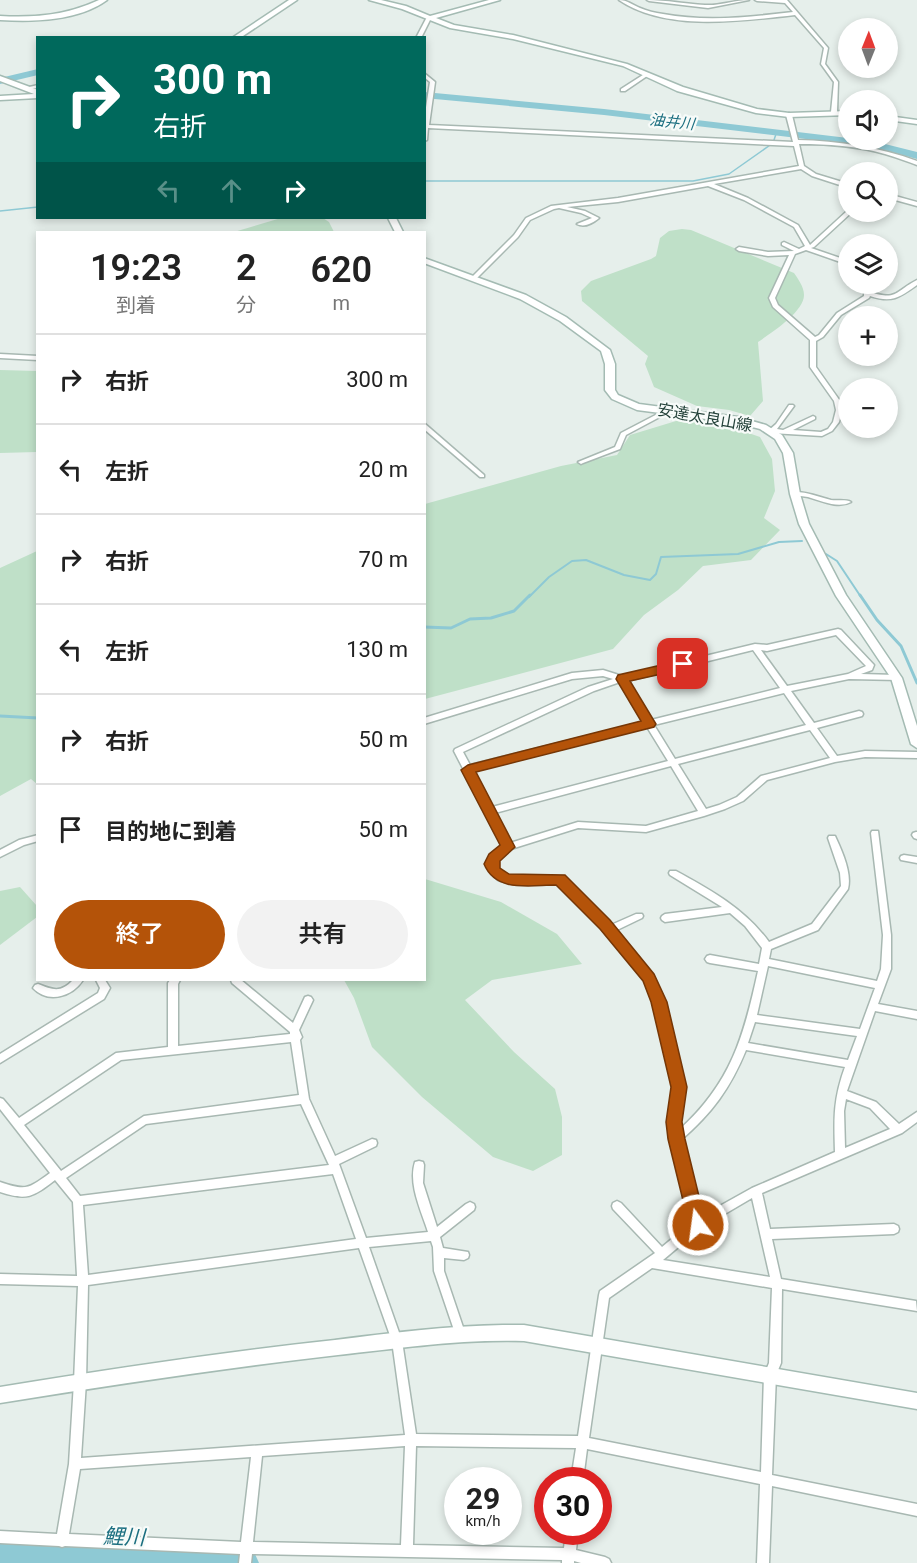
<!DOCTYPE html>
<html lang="ja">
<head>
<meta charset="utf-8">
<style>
	:root { --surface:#fff; --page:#f2f2f2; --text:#222; --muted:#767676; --line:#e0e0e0; --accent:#b45309 }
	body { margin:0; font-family:Roboto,"Noto Sans JP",sans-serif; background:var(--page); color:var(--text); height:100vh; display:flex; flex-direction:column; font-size:22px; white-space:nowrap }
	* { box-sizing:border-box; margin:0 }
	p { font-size:20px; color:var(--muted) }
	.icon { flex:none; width:33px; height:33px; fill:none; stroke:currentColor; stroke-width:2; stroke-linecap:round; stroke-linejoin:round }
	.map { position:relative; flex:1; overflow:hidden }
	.sheet { position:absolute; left:36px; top:231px; width:390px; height:750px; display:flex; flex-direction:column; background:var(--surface); border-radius:0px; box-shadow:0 3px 9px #0003 }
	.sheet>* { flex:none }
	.top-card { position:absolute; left:36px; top:36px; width:390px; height:183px; border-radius:0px; box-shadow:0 3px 9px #0003; background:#00695c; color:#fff; overflow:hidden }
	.needle { width:39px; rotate:1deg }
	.tools { position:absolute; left:838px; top:18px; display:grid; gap:12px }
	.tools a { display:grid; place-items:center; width:60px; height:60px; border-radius:50%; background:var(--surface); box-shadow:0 3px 9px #0003; font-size:30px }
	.speed { position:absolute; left:444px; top:1467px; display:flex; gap:12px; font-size:30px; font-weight:700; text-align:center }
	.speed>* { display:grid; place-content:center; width:78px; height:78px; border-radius:50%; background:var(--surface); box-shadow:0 3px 9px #0003; line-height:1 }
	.speed small { font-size:15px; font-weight:400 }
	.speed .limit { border:9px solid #d22; background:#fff; color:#111 }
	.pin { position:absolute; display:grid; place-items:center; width:51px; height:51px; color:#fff; margin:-26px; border-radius:12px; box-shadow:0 3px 9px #0006 }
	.me { position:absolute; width:66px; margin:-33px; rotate:346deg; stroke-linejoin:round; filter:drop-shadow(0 0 4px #0008) }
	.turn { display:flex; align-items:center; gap:21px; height:126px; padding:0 18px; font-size:27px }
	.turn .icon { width:78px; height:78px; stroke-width:2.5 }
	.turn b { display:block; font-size:42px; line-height:51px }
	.lanes { display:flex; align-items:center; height:57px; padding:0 18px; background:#0003; justify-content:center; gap:30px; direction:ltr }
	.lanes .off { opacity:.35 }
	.eta { display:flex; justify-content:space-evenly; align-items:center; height:102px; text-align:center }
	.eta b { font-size:36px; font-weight:600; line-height:42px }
	.cta { display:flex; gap:12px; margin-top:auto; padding:12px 18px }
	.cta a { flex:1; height:69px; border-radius:36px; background:var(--accent); color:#fff; font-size:24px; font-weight:600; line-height:69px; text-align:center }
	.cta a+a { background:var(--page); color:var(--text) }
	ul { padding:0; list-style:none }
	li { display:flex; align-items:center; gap:18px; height:90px; padding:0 18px; border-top:2px solid var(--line) }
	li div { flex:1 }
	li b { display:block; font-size:22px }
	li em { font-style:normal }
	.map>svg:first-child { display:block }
	.green { fill:#bfe0c8 }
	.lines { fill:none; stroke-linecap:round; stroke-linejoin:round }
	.stream-far2 { stroke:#8ec9d4; stroke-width:1.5 }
	.stream-far1 { stroke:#8ec9d4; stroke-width:2 }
	.stream { stroke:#8ec9d4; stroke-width:3 }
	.river { fill:#8ec9d4; fill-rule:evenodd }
	.street-casing { stroke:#a8b8b2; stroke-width:3 }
	.secondary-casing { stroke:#a4bbb3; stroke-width:3 }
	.street { fill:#fff; fill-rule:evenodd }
	.secondary { fill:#fff; fill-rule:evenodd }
	.route { fill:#b45309; stroke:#753606; stroke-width:1.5 }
	.labels { text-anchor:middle; stroke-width:4.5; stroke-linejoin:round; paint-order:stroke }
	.far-water-label { font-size:15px; font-style:italic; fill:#1c6f80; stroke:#f7fbf9 }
	.street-label { font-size:16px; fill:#24423a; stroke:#f7fbf9 }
	.near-water-label { font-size:21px; font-style:italic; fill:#1c6f80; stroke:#f7fbf9 }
</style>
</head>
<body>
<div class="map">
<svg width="917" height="1563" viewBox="0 0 917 1563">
	<rect width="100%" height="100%" fill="#e6efeb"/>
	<g class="green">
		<polygon points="281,218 323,218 329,222 334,232 234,232"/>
		<path d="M682,229L691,230L794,273C798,279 804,287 804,295C804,312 771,333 758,342L763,401L750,416L729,410L697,406L654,387L645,364L648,356L582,301L581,291L591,281L651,259L656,256L660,238L669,231Z"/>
		<polygon points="0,370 37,371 37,452 0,453"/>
		<polygon points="711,420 760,437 772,459 775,491 764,518 780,530 751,560 703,566 678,590 644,615 613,649 425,699 425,504 561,466 617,455 630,435 676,421"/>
		<polygon points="37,551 37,784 31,779 0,796 0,568"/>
		<polygon points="425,879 501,902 557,934 582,964 492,980 465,1000 514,1052 555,1089 562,1117 562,1155 533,1171 493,1157 422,1097 372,1047 354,998 344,980 424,980"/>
		<polygon points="20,887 37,906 37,917 0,945 0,891"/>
	</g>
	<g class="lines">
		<g class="stream-far2">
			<polyline points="424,181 693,181 729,174 773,143 776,134"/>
			<polyline points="0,211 38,207"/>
		</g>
		<g class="stream-far1">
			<polyline points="826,554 837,561 861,597"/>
			<polyline points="529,597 549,577 572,561 586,560 624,575 650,580 656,574 661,557 738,554 779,542 802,541"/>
		</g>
		<g class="stream">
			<polyline points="860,595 877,620 901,646 917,683"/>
			<polyline points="424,627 451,628 470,619 491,618 514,611 530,595"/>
			<polyline points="0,716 38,718"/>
		</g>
		<g class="river">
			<polygon points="38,69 38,75 0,84 0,78"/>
			<polygon points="424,92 604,109 873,141 917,152 917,159 872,147 604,115 424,98"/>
			<polygon points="0,1542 246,1550 255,1554 259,1563 0,1563"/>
		</g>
		<g class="street-casing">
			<g id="street">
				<path d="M619,0C627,0 633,5 640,8C647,11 655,13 663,14C706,22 750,17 793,12L785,3L757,1L755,0H787L828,48L825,64L838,82L837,112L834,114L831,112L834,82L821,64L824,48L795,15C741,21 666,32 619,0Z"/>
				<path d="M647,0C667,0 686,4 705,5C720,6 735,0 749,0L708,8L649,1Z"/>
				<polygon points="427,17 431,18 421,38 416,38"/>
				<path d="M424,73L435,82L429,125L793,142L786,115L789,113L792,115L798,140C839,141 879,147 917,161V165C906,161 896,157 885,154C857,146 828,144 799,144L804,166L816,174L849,184V188L812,176L801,169L714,184L748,198L798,225L810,245L847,211L852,212L814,247L811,248L849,261V265L806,250L795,254L775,298L778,305L815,337L819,335L837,313L864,296V284H870V292C898,301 895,291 917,280V285C899,298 892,303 870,296L869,298L841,315L823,337L816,341V367L840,401L842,410L839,422L832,431L822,436L771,433L768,431L776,424L789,405H793L794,406L777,429L783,430L813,416L815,417V419L793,430L821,432L828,429L833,422L836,410L834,401L810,367V340L773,307L769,298L789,255L768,256L739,251L736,249L739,247L768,252L794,251L782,245V243L784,242L799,249L805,246L794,227L744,200L708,186L618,202L567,207L585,211L599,218C593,223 584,228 577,224L592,218L581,213L559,208L554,209L530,220L518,237L475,280L470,279L514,235L526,218L551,206L618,198L799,166L794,146L428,128L427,140L424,141V120L430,82L424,77Z"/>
				<polygon points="646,73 650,74 625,91 621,91 621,89"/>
				<polygon points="38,85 38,88 27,89 25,88"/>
				<polygon points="888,194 917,202 917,206 888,198"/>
				<polygon points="0,354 38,356 38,360 0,358"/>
				<polygon points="669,408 671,409 671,411 626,435 620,449 583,463 581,464 578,462 615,447 621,433"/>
				<polygon points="424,423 484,475 484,477 480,477 424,429"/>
				<path d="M795,492C808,492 819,497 831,500C838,501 846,499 851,502C838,509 822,501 808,497C803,496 798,496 793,495L792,494Z"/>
				<path d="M838,629L841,630L874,665L872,670L861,674L896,675L900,678L899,680L849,679L791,691L814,723L859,711L862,712L863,714L862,716L817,728L837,756L865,751L917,752V758L865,757L835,762L767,780L743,801L725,809L704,816L646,832L578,828L511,849L497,860L495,864L503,874L516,877H563L611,925L636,914H642L643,916L642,918L615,931L652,975L664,1001L684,1087L679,1122L680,1129C731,1083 744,1036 758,971L710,963L707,962L705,959L707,956L710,955L759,964L762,948L745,926L730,913L665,922L662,920L661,918L662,916L665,914L722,907L670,875L669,873L670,871H676C711,890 745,909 769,942L812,924L841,886L840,873L828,838L829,836H835C842,851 852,873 848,889L818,930L771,949L769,959L877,981L881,969L883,935L871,833L872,831H878L891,935V969L878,1004L917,1011V1019L875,1011L847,1091L876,1102L899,1124L917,1112V1122L902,1133L762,1193L770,1229L894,1224L898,1226L899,1229L898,1232L894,1234L772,1239L781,1279L916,1301L917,1311L782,1289L781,1363L776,1375L772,1475L917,1504V1516L772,1486L769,1563H757L760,1484L587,1449L583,1480H571L576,1448L416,1446L413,1545L564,1548L566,1532H578L576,1550L605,1557L609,1559L611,1563H581L574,1561V1563H562V1560L252,1554L251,1563H239L240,1554L65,1546L62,1547L59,1546L0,1543V1531L57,1534L69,1464L74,1382L78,1286L0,1284V1274L77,1276L73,1202L55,1180C33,1197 27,1201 0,1192V1182C26,1191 28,1189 50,1173L0,1109V1098L3,1099L19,1118L116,1053L168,1047V983L170,980H180L178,984V1046L290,1034V1032L232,983L231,980H241L293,1023L305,997L308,996L311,997L313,1000L299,1030L302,1037L300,1040L309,1099L335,1156L372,1139L376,1140L377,1143L376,1146L339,1164L366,1238L428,1232C421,1210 408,1184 415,1162L419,1161L423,1162L424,1165L423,1183L437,1227L466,1204L470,1202L474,1204L475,1207L474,1210L440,1237L443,1248L468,1252L469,1255L468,1258L464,1260L444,1258V1271L465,1333L464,1337L460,1338L456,1337L455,1333L434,1271L433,1247L431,1241L369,1247L402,1341L416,1434L578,1436L599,1295L600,1291L655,1253L613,1209L612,1206L613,1203L617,1201L621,1203L662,1247L691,1223L671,1139L669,1122L674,1087L654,1001L645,980L602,928L558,882C544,883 510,886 498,880C494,877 490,869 487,864L491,856L503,846L454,751L455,749L588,687L613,679L603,676L572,679L424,724V718L572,673L603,670L622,676L755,644L767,645ZM836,635L866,666L848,674L787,686L761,650L767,651ZM753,650L780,688L651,720L627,681ZM620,682L644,722L470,765L463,752L594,691ZM784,693L806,725L675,759L654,725ZM647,727L668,761L492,807L473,771ZM810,730L830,758L761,776L737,797L719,805L706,809L678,764ZM671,766L698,811L646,826L578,822L510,843L495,813ZM768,966L875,988L860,1029L757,1015ZM755,1022L857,1036L848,1060L748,1043ZM291,1042L299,1095L144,1116L61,1171L24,1125L121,1060ZM746,1050L845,1067C833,1100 834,1119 835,1152L752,1188L700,1217L681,1140C712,1113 730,1089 746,1050ZM846,1099L870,1108L890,1129L845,1148L844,1111ZM301,1104L329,1165L80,1196L66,1178L146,1124ZM333,1174L356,1239L88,1275L83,1205ZM752,1198L770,1277L663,1260L701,1228ZM359,1248L392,1341L405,1435L81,1458L86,1382L88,1285ZM652,1268L772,1288L769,1363L764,1375L761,1472L589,1438L609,1298ZM405,1446L401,1545L253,1542L262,1456ZM251,1457L241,1542L69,1534L80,1469Z"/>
				<polygon points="916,832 917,832 917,839 914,838 912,835 913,833"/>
				<polygon points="38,835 38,841 24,845 0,857 0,850 19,840"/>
				<polygon points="904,855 917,857 917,863 901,860 900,858 901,856"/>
				<path d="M73,980H83C72,997 48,1004 33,988L35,985L38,984C53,990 61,993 73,980Z"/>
				<polygon points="96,980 105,980 110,988 104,999 0,1063 0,1054 98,993 100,988"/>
			</g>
		</g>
		<g class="secondary-casing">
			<g id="secondary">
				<path d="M99,0H107C78,21 35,22 0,20V16C35,18 67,15 99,0Z"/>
				<polygon points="289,0 297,0 240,38 232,38"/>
				<polygon points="369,0 381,0 406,6 430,16 489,0 500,0 436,18 454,25 513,35 627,64 683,87 757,109 789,113 849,111 849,115 789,117 756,113 677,91 623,66 513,39 450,28 402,9"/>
				<polygon points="0,76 38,90 38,98 0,100 0,96 34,94 0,81"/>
				<polygon points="888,116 917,120 917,124 888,120"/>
				<polygon points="388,218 396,218 403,232 395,232"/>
				<polygon points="424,258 526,295 566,317 610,350 615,364 615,390 618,395 639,404 738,417 766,425 782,435 793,453 800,494 809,524 846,595 902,678 917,726 917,748 911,744 891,678 836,596 799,524 790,494 783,453 775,439 760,429 737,423 637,410 612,399 605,390 605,364 601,351 560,321 520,299 424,263"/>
				<path d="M503,1325H524L917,1393V1409L524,1341C462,1339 400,1348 338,1355C225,1368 112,1385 0,1403V1387C111,1369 223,1352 335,1340C391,1333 446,1326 503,1325Z"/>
			</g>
		</g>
		<use href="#street" class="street"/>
		<use href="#secondary" class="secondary"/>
	</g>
	<path class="route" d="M683,660L688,661L690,664L688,668L630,681L656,724L654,727L476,772L515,847L500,861V868L509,874L565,875L610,920L654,974L667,1002L687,1087L682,1122L685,1139L706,1225L704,1230L698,1232L691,1230L689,1225L668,1139L666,1122L671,1087L651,1002L643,981L600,929L556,885C530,885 496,893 484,864L489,854L500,845L461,770L468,765L641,721L616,679L618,675Z"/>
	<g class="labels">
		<g class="far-water-label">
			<text transform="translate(672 122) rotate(6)" y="5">油井川</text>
		</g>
		<g class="street-label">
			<text transform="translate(705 417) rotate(10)" y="6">安達太良山線</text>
		</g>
		<g class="near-water-label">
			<text transform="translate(124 1537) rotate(2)" y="7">鯉川</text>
		</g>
	</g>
</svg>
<div class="tools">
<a><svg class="needle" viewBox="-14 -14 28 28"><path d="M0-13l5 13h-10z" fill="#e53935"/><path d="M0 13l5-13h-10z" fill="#767676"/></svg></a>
<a><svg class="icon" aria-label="sound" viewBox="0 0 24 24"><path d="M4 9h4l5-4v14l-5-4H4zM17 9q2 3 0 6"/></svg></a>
<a><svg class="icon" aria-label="search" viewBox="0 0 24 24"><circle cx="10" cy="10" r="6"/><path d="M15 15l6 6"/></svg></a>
<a><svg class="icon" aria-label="layers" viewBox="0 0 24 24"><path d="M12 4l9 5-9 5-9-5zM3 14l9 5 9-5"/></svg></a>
<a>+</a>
<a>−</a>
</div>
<div class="speed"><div>29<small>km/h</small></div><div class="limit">30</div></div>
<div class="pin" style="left:683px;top:664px;background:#d93025"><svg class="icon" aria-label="arrive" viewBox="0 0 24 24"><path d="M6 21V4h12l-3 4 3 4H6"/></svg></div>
<svg class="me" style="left:698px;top:1225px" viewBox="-20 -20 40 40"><circle r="17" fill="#b45309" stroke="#fff" stroke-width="3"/><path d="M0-11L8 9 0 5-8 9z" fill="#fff"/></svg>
<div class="top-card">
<div class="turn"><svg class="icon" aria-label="right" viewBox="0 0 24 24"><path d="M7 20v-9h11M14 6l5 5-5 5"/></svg><div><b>300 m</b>右折</div></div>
<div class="lanes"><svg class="icon off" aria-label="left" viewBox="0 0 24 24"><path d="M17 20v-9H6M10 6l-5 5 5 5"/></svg><svg class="icon off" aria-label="ahead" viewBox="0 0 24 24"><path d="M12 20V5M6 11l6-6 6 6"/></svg><svg class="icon" aria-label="right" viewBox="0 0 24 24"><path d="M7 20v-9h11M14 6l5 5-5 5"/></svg></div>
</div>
<section class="sheet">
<div class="eta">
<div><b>19:23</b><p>到着</p></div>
<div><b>2</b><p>分</p></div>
<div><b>620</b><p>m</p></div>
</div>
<ul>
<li><svg class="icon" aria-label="right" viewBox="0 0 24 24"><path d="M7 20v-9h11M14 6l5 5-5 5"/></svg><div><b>右折</b></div><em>300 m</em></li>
<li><svg class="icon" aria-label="left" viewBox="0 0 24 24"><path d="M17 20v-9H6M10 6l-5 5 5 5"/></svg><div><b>左折</b></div><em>20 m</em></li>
<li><svg class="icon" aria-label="right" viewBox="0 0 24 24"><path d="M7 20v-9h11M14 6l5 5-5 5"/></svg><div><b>右折</b></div><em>70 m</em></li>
<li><svg class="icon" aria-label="left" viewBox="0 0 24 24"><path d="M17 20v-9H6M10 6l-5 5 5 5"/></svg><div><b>左折</b></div><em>130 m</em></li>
<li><svg class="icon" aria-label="right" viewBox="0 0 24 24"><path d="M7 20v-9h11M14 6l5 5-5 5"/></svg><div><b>右折</b></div><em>50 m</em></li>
<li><svg class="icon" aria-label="arrive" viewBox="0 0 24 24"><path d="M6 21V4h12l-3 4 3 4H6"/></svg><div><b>目的地に到着</b></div><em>50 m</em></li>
</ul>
<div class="cta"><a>終了</a><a>共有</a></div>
</section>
</div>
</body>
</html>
